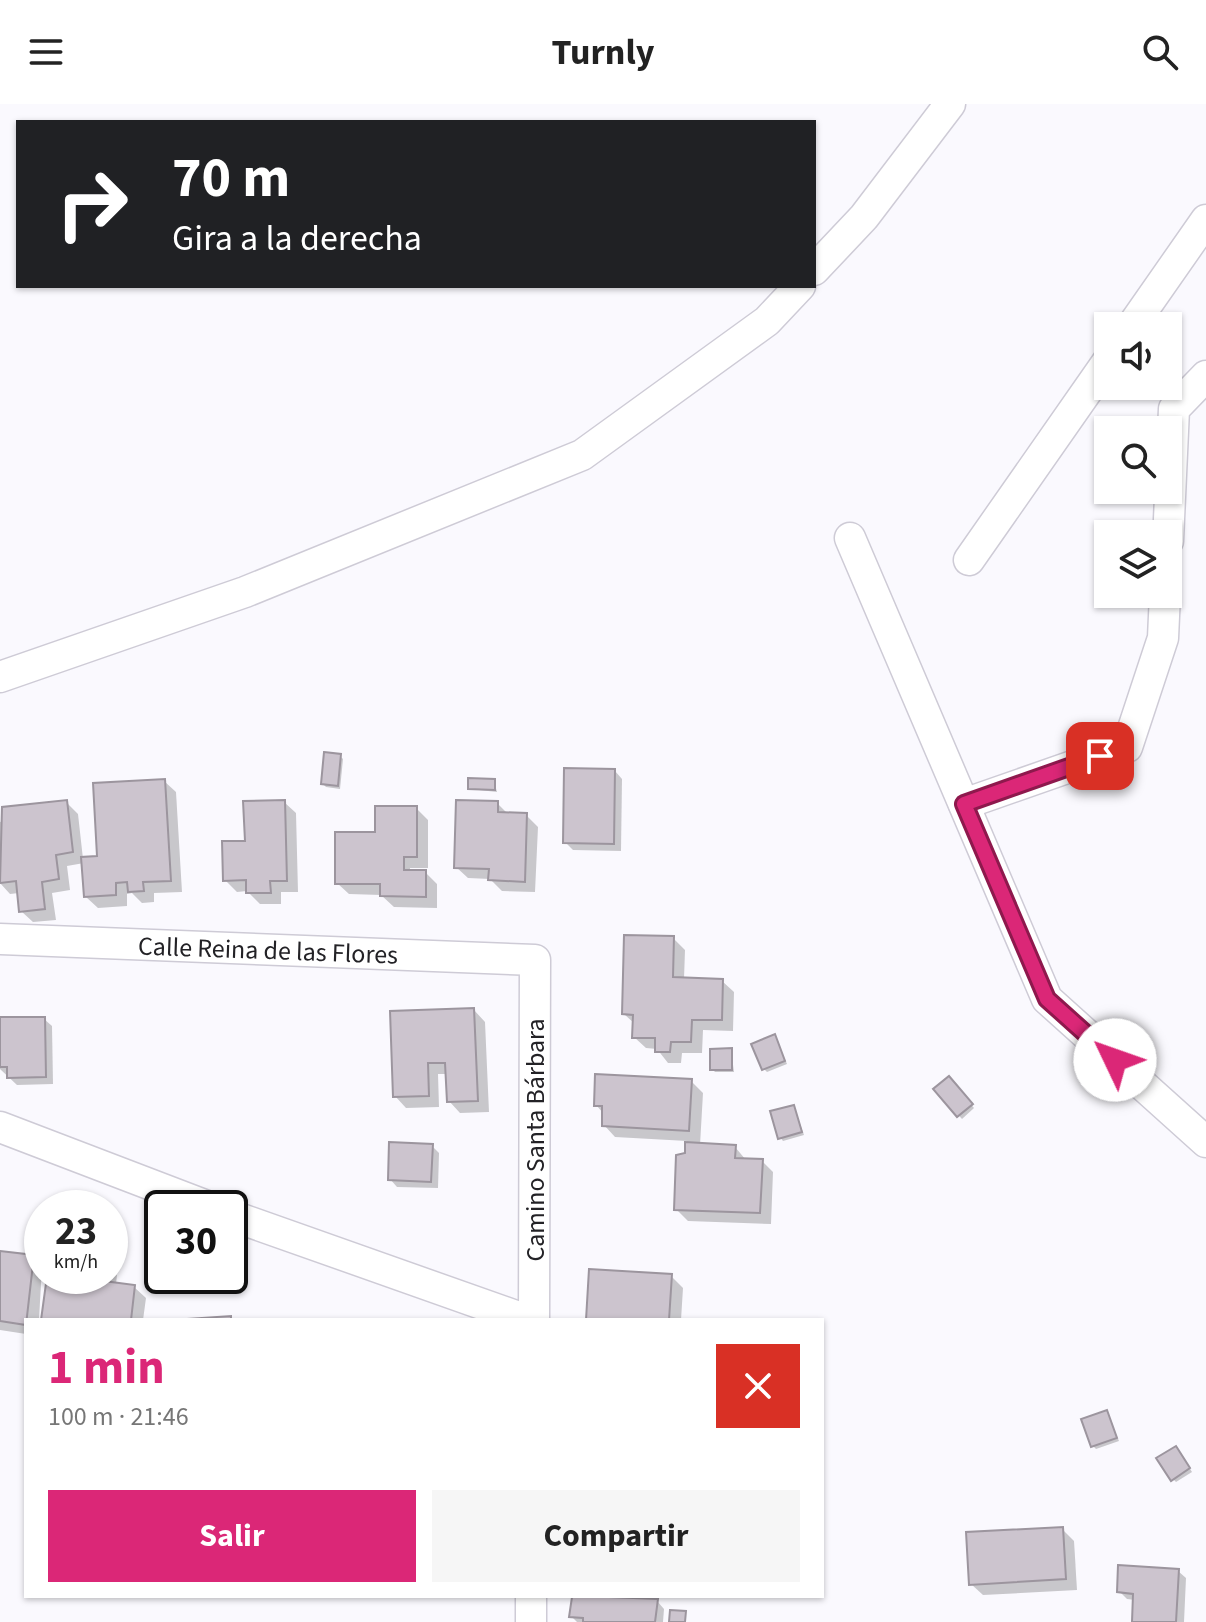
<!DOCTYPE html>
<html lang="es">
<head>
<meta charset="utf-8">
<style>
	:root { --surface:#fff; --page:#f6f6f6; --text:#222; --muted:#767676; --accent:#db2777 }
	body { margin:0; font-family:"Source Sans 3",sans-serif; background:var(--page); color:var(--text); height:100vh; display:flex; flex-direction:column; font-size:30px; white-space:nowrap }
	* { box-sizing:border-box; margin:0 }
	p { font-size:26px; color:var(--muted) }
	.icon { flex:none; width:44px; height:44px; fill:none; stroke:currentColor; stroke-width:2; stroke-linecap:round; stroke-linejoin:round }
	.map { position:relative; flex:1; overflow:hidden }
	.details { position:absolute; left:24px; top:1214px; width:800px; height:280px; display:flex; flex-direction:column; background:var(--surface); border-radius:0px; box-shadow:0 2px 6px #0004 }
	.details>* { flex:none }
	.hud { position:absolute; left:16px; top:16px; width:800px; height:168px; border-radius:0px; box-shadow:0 2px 6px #0004; background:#202124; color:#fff; overflow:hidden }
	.tools { position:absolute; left:1094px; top:208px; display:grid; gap:16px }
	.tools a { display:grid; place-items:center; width:88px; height:88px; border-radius:0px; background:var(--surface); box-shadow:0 2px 6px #0004; font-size:40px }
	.speed { position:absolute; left:24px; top:1086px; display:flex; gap:16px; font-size:40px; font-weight:700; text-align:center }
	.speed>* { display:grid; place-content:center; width:104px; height:104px; border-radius:50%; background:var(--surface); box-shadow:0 2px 6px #0004; line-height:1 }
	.speed small { font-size:20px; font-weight:400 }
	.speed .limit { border:4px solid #111; border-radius:12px; background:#fff; color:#111 }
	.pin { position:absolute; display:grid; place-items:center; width:68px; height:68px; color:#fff; margin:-34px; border-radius:16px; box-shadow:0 4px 12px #0006 }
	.me { position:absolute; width:88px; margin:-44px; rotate:312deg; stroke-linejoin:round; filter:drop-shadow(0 0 6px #0008) }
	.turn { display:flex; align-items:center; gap:28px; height:168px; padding:0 24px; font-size:36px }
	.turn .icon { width:104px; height:104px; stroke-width:2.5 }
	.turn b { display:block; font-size:56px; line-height:68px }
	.round { display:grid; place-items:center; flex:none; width:84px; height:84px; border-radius:0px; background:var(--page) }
	.headline { display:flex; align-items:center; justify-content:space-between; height:136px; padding:0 24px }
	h1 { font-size:48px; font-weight:700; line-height:60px; color:var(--accent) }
	.primary-button { display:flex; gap:16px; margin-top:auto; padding:16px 24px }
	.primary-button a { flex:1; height:92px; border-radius:0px; background:var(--accent); color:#fff; font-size:32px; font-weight:700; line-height:92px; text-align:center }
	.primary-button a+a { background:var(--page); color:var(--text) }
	header { display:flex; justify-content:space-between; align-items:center; height:104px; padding:0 24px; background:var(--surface); font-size:36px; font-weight:700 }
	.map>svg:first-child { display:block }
	.shadow { fill:#0003 }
	.building { fill:#ccc4ce; stroke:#9c959e; stroke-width:2 }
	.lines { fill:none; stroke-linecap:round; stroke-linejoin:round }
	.street-casing { stroke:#cecbd6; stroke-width:33 }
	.street { stroke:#fff; stroke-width:30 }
	.route-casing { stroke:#8e194d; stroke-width:20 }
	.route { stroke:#db2777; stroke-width:14 }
	.labels { text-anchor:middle; stroke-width:6; stroke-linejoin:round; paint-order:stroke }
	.street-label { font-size:26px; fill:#232226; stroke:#fff }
</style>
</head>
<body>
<header><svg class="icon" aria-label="menu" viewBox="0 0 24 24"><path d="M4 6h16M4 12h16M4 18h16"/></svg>Turnly<svg class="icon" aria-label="search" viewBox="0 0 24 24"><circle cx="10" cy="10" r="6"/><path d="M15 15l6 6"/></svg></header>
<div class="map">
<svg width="1206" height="1518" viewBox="0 0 1206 1518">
	<rect width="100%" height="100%" fill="#faf9fe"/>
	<g class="shadow">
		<polygon points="340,652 343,655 340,685 326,683 323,680"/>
		<polygon points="615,667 622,675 621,747 573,746 565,738"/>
		<polygon points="164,677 176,688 182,788 154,789 154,798 142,799 132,789 127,790 127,802 98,804 86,793 84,759 67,762 70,786 52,789 56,816 33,818 21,807 19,789 10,790 0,779 0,718 66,698 78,710 83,755 99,754"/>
		<polygon points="494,677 497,688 470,685"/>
		<polygon points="284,698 296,709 298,788 281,788 281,800 260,800 247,787 237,788 225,776 247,738"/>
		<polygon points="497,699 508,710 526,711 538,723 535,788 502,787 490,775 468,774 456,763"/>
		<polygon points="416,704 428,716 428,764 410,764 410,768 425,768 437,780 437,804 394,803 381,791 349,790 337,779 377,730"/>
		<polygon points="673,834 685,846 684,875 722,877 734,888 733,927 703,926 702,949 682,949 681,959 668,959 657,945 646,944 634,933 635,920 624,910"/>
		<polygon points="474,906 485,918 489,1008 460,1009 449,997 448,970 438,970 439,1003 406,1004 395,992"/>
		<polygon points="0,915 44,915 52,922 53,980 17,981 0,965"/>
		<polygon points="775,933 787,960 767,968 764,965"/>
		<polygon points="731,946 734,968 715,968 712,965"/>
		<polygon points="949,975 974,1004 962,1015 936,986"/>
		<polygon points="691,977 703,989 700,1041 735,1043 746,1056 762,1057 773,1068 771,1120 688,1117 676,1105 687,1037 615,1033 604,1021 604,1010 596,1001"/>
		<polygon points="794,1003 804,1031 783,1037 780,1033"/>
		<polygon points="432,1042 439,1049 438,1084 397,1083 390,1075"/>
		<polygon points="0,1149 33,1153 42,1162 39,1216 26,1216 26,1230 0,1226"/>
		<polygon points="110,1164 117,1171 116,1180 134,1183 146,1194 143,1216 43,1216 49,1172 110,1172"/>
		<polygon points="671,1172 683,1184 681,1216 588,1216"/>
		<polygon points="1106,1308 1119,1337 1096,1345 1093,1342"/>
		<polygon points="1179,1347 1192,1368 1176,1378 1173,1375"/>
		<polygon points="1062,1425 1074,1437 1077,1486 983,1491 971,1480"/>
		<polygon points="1178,1467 1186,1474 1184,1518 1134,1518 1135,1496 1127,1495 1119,1487"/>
		<polygon points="586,1492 657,1497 664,1505 663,1518 577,1518 571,1512"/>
	</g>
	<g class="building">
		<polygon points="324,648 341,650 338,682 321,680"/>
		<polygon points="564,664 615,665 614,740 563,739"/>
		<polygon points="468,674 495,675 495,686 468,685"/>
		<polygon points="165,675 171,777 143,778 144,787 128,788 127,778 116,779 116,791 84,793 81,753 97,752 93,679"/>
		<polygon points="67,696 73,748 56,751 59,775 42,778 45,805 19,808 16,777 0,779 2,703"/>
		<polygon points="285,696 287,777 270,777 271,789 246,789 246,776 223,777 222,737 245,737 243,697"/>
		<polygon points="456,696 498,697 498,708 527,709 525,778 488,776 489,765 454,764"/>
		<polygon points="375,702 417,702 417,753 404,753 404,766 426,766 426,793 380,792 380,780 335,780 335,728 375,728"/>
		<polygon points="624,831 674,832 673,873 723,875 722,916 692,916 691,938 671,938 670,948 655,948 655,934 632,934 633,911 622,910"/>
		<polygon points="474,904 478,997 447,998 445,959 428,959 429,992 393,993 390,907"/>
		<polygon points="0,913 45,913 46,973 7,974 7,963 0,963"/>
		<polygon points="775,930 785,957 762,966 751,940"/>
		<polygon points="732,944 732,966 710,966 710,945"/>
		<polygon points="595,970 692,975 689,1027 602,1022 602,1002 594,1002"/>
		<polygon points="949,972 973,1000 957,1013 933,985"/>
		<polygon points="794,1001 802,1028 778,1035 770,1007"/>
		<polygon points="389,1038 433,1040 431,1078 388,1076"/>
		<polygon points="685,1038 736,1041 735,1054 763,1055 760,1109 674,1106 676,1051 685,1049"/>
		<polygon points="0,1147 34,1151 26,1221 0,1217"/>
		<polygon points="589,1165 672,1170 669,1216 586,1216"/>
		<polygon points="47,1172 104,1172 104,1177 135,1181 131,1216 41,1216"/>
		<polygon points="231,1212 231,1216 172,1216"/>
		<polygon points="1107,1306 1117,1334 1091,1343 1081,1315"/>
		<polygon points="1176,1342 1190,1364 1171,1377 1156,1354"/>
		<polygon points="1063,1423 1066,1475 969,1481 966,1428"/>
		<polygon points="1118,1461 1179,1465 1176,1518 1132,1518 1133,1490 1117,1488"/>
		<polygon points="584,1492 658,1495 655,1518 583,1518 583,1514 569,1513 572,1493"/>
		<polygon points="670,1506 686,1507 685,1518 669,1518"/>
	</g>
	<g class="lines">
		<g class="street-casing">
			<g id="street">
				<polyline points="814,166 864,113 950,0"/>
				<polyline points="1132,222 1206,116"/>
				<polyline points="850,434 1047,895 1206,1038"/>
				<polyline points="1168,437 1174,305 1206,272"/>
				<polyline points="969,456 1108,257"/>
				<polyline points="0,573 245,488 582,351 767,217 800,182"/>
				<polyline points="964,700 1127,643 1163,534 1165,490"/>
				<polyline points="0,835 535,856 534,1216"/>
				<polyline points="0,1023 212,1104"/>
				<polyline points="230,1111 527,1216"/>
				<polyline points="531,1518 531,1492"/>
			</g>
		</g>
		<use href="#street" class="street"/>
	</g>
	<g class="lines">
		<g class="route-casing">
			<polyline id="route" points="1100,652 964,700 1047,895 1115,956"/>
		</g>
		<use href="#route" class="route"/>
	</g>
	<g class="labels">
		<g class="street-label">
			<text transform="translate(268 846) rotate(2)" y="9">Calle Reina de las Flores</text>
			<text transform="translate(535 1036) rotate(-90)" y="9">Camino Santa Bárbara</text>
		</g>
	</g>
</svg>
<div class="tools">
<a><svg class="icon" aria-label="sound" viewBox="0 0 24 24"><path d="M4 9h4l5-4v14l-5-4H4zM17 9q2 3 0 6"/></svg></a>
<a><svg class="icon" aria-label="search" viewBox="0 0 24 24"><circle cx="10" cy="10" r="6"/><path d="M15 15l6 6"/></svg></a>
<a><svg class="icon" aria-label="layers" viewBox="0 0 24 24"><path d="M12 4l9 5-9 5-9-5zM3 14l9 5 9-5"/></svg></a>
</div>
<div class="speed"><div>23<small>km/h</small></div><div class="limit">30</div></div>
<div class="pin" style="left:1100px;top:652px;background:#d93025"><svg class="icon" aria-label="arrive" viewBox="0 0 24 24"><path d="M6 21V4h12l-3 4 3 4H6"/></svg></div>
<svg class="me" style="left:1115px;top:956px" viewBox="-20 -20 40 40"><circle r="19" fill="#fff"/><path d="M0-13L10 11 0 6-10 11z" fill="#db2777"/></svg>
<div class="hud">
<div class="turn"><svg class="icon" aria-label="right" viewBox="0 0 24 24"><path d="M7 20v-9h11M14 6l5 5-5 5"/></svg><div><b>70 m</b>Gira a la derecha</div></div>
</div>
<section class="details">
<div class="headline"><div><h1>1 min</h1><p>100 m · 21:46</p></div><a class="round" style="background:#d93025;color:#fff"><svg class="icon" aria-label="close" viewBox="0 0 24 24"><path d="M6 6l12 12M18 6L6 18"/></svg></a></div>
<div class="primary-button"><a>Salir</a><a>Compartir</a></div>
</section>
</div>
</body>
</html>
